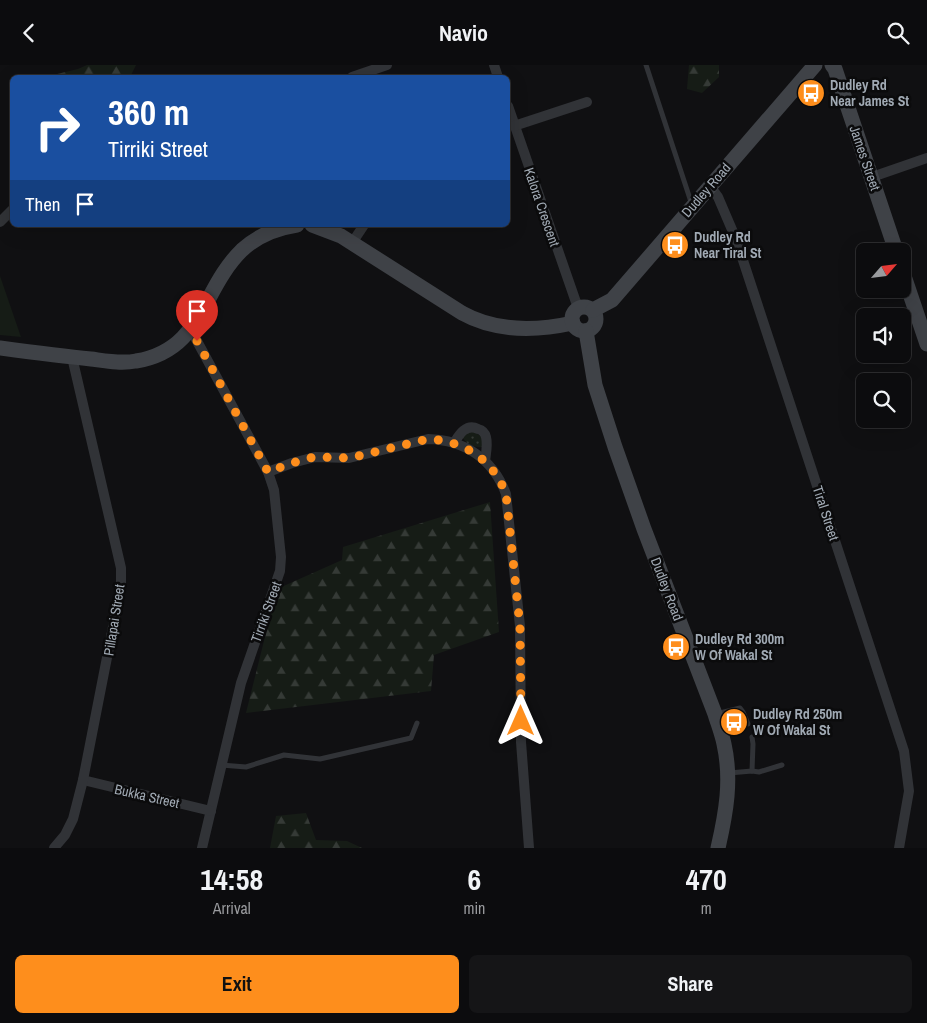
<!DOCTYPE html>
<html lang="en">
<head>
<meta charset="utf-8">
<style>
	:root { --surface:#0c0c0e; --page:#151517; --text:#f1f3f6; --muted:#9a9b9e; --line:#2c2c2e; --accent:#fe8e1c }
	body { margin:0; font-family:"Archivo Narrow",sans-serif; background:var(--page); color:var(--text); height:100vh; display:flex; flex-direction:column; font-size:19px; white-space:nowrap }
	* { box-sizing:border-box; margin:0 }
	p { font-size:16px; color:var(--muted) }
	.icon { flex:none; width:28px; height:28px; fill:none; stroke:currentColor; stroke-width:2; stroke-linecap:round; stroke-linejoin:round }
	.map { position:relative; height:783px; overflow:hidden }
	.details { display:flex; flex-direction:column; background:var(--surface); flex:1 }
	.details>* { flex:none }
	.hud { position:absolute; left:10px; top:10px; width:500px; height:152px; border-radius:8px; box-shadow:0 5px 20px #0002,0 0 0 1px var(--line); background:#1a4fa0; color:#fff; overflow:hidden }
	.needle { width:32px; rotate:62deg }
	.controls { position:absolute; left:856px; top:178px; display:grid; gap:10px }
	.controls a { display:grid; place-items:center; width:55px; height:55px; border-radius:8px; background:var(--surface); box-shadow:0 5px 20px #0002,0 0 0 1px var(--line); font-size:25px }
	.pin { position:absolute; display:grid; place-items:center; width:42px; height:42px; color:#fff; margin:-51px -21px; border-radius:50% 50% 50% 0; rotate:-45deg; box-shadow:0 0 5px #0007 }
	.pin .icon { rotate:45deg }
	.me { position:absolute; width:55px; margin:-28px; rotate:0deg; stroke-linejoin:round; filter:drop-shadow(0 0 4px #0008) }
	.turn { display:flex; align-items:center; gap:18px; height:105px; padding:0 15px; font-size:22px }
	.turn .icon { width:65px; height:65px; stroke-width:2.5 }
	.turn b { display:block; font-size:35px; line-height:42px }
	.then { display:flex; align-items:center; height:48px; padding:0 15px; background:#0003; gap:10px; font-size:19px }
	.eta { display:flex; justify-content:space-evenly; align-items:center; height:85px; text-align:center }
	.eta b { font-size:30px; font-weight:700; line-height:35px }
	.cta { display:flex; gap:10px; margin-top:auto; padding:10px 15px }
	.cta a { flex:1; height:58px; border-radius:8px; background:var(--accent); color:#111; font-size:20px; font-weight:700; line-height:58px; text-align:center }
	.cta a+a { background:var(--page); color:var(--text) }
	header { display:flex; justify-content:space-between; align-items:center; height:65px; padding:0 15px; background:var(--surface); font-size:22px; font-weight:700 }
	.map>svg:first-child { display:block }
	.grass { fill:url(#grass-dots) }
	.forest { fill:url(#forest-firs) }
	.green { fill:#161c16 }
	.lines { fill:none; stroke-linecap:round; stroke-linejoin:round }
	.lane { stroke:#313337; stroke-width:5 }
	.street { stroke:#313337; stroke-width:10 }
	.secondary { stroke:#3f4247; stroke-width:15 }
	.route { stroke:#fe8e1c; stroke-width:9; stroke-dasharray:0 16.2 }
	.labels { text-anchor:middle; stroke-width:5; stroke-linejoin:round; paint-order:stroke }
	.poi-label { font-size:14px; font-weight:bold; fill:#a0a9b3; stroke:#0b0b0c; text-anchor:start }
	.street-label { font-size:14px; fill:#a0a9b3; stroke:#0b0b0c }
</style>
</head>
<body>
<header><svg class="icon" aria-label="back" viewBox="0 0 24 24"><path d="M15 5l-7 7 7 7"/></svg>Navio<svg class="icon" aria-label="search" viewBox="0 0 24 24"><circle cx="10" cy="10" r="6"/><path d="M15 15l6 6"/></svg></header>
<div class="map">
<svg width="927" height="783" viewBox="0 0 927 783">
	<defs>
		<pattern id="grass-dots" width="8" height="8" patternUnits="userSpaceOnUse" patternTransform="scale(1.25)"><rect width="8" height="8" fill="#161c16"/><path d="M2 2h.1M6 6h.1" fill="none" stroke="#353a36" stroke-width="1.8" stroke-linecap="round"/></pattern>
		<pattern id="forest-firs" width="22" height="20" patternUnits="userSpaceOnUse" patternTransform="scale(1.25)"><rect width="22" height="20" fill="#161c16"/><path d="M5 1l3.5 6h-7zM16 11l3.5 6h-7z" fill="#353a36"/></pattern>
	</defs>
	<rect width="100%" height="100%" fill="#101012"/>
	<path class="grass" d="M472,366L481,371L483,380L482,382C476,383 466,379 463,373L465,370Z"/>
	<g class="forest">
		<polygon points="87,0 136,0 130,12 51,12 53,10 78,4"/>
		<polygon points="689,0 719,0 719,12 702,28 687,24"/>
		<polygon points="490,437 499,567 434,590 431,626 246,648 277,524 342,495 343,482"/>
		<polygon points="306,748 316,775 347,776 362,783 270,783 276,751"/>
	</g>
	<polygon class="green" points="0,211 21,272 0,270"/>
	<g class="lines">
		<g class="lane">
			<polyline points="646,0 692,140"/>
			<polyline points="716,649 740,643 743,647 748,659"/>
			<polyline points="752,672 753,679 752,706"/>
			<polyline points="221,700 246,702 284,690 320,694 411,673 417,658"/>
			<polyline points="729,708 752,706 759,707 782,700"/>
		</g>
		<g class="street">
			<polyline points="494,0 498,12"/>
			<polyline points="352,12 387,0"/>
			<polyline points="508,41 578,243"/>
			<polyline points="514,61 587,37"/>
			<polyline points="872,112 927,93"/>
			<polyline points="710,121 718,132 736,174 904,686 909,726 899,783"/>
			<polyline points="0,157 12,145"/>
			<polyline points="352,178 364,160"/>
			<polyline points="191,265 268,407 274,425 281,492 280,506 241,618 202,783"/>
			<path d="M454,378C459,370 466,358 478,364C482,365 485,368 486,372C488,380 486,388 485,396"/>
			<path d="M268,407L292,398L315,392L349,393L428,374C465,375 493,394 506,429L520,561L521,677L529,783"/>
			<polyline points="83,715 211,746"/>
			<polyline points="54,783 65,770 73,754 83,715 121,521 121,503 72,292"/>
		</g>
		<g class="secondary">
			<polyline points="832,0 835,4 896,186"/>
			<path d="M312,160L341,171L462,248C496,267 536,266 573,258"/>
			<polyline points="902,205 927,279"/>
			<circle cx="584" cy="254" r="12"/>
			<polyline points="593,245 612,235 815,0"/>
			<path d="M586,266L595,320L615,382L644,464L715,649C718,659 722,669 724,679C732,715 726,748 718,783"/>
			<path d="M0,283C30,287 60,291 91,294C106,296 121,299 136,296C203,285 201,225 242,185C257,171 277,163 297,160"/>
		</g>
	</g>
	<g class="lines">
		<path class="route" d="M197,276L268,407L292,398L314,392L350,393L428,374C465,376 493,395 506,429L520,561L521,656"/>
	</g>
	<defs>
		<g id="bus-disc" transform="scale(1.4375)"><circle r="9.5" fill="#fe8e1c" stroke="#0b0b0c"/><path d="M-5-6H5V4H4V6H2V4H-2V6H-4V4H-5ZM-3.5-4V0h7V-4ZM-3.5 1.2v1.5H-2V1.2ZM2 1.2v1.5H3.5V1.2Z" fill="#fff"/></g>
	</defs>
	<g fill-rule="evenodd">
		<use href="#bus-disc" x="811" y="28"/>
		<use href="#bus-disc" x="675" y="180"/>
		<use href="#bus-disc" x="676" y="582"/>
		<use href="#bus-disc" x="734" y="657"/>
	</g>
	<g class="labels">
		<g class="poi-label">
			<text x="830" y="25">Dudley Rd<tspan x="830" dy="16">Near James St</tspan></text>
			<text x="694" y="177">Dudley Rd<tspan x="694" dy="16">Near Tiral St</tspan></text>
			<text x="695" y="579">Dudley Rd 300m<tspan x="695" dy="16">W Of Wakal St</tspan></text>
			<text x="753" y="654">Dudley Rd 250m<tspan x="753" dy="16">W Of Wakal St</tspan></text>
		</g>
		<g class="street-label">
			<text transform="translate(865 93) rotate(71)" y="5">James Street</text>
			<text transform="translate(706 125) rotate(-49)" y="5">Dudley Road</text>
			<text transform="translate(542 142) rotate(71)" y="5">Kalora Crescent</text>
			<text transform="translate(826 448) rotate(72)" y="5">Tiral Street</text>
			<text transform="translate(667 524) rotate(69)" y="5">Dudley Road</text>
			<text transform="translate(266 547) rotate(-70)" y="5">Tirriki Street</text>
			<text transform="translate(114 555) rotate(-81)" y="5">Pillapai Street</text>
			<text transform="translate(147 731) rotate(13)" y="5">Bukka Street</text>
		</g>
	</g>
</svg>
<div class="controls">
<a><svg class="needle" viewBox="-14 -14 28 28"><path d="M0-13l5 13h-10z" fill="#e53935"/><path d="M0 13l5-13h-10z" fill="#9a9b9e"/></svg></a>
<a><svg class="icon" aria-label="sound" viewBox="0 0 24 24"><path d="M4 9h4l5-4v14l-5-4H4zM17 9q2 3 0 6"/></svg></a>
<a><svg class="icon" aria-label="search" viewBox="0 0 24 24"><circle cx="10" cy="10" r="6"/><path d="M15 15l6 6"/></svg></a>
</div>
<div class="pin" style="left:197px;top:276px;background:#d93025"><svg class="icon" aria-label="arrive" viewBox="0 0 24 24"><path d="M6 21V4h12l-3 4 3 4H6"/></svg></div>
<svg class="me" style="left:521px;top:656px" viewBox="-20 -20 40 40"><path d="M0-17L14 15 0 8-14 15z" fill="#fe8e1c" stroke="#fff" stroke-width="4"/></svg>
<div class="hud">
<div class="turn"><svg class="icon" aria-label="right" viewBox="0 0 24 24"><path d="M7 20v-9h11M14 6l5 5-5 5"/></svg><div><b>360 m</b>Tirriki Street</div></div>
<div class="then">Then<svg class="icon" aria-label="arrive" viewBox="0 0 24 24"><path d="M6 21V4h12l-3 4 3 4H6"/></svg></div>
</div>
</div>
<section class="details">
<div class="eta">
<div><b>14:58</b><p>Arrival</p></div>
<div><b>6</b><p>min</p></div>
<div><b>470</b><p>m</p></div>
</div>
<div class="cta"><a>Exit</a><a>Share</a></div>
</section>
</body>
</html>
